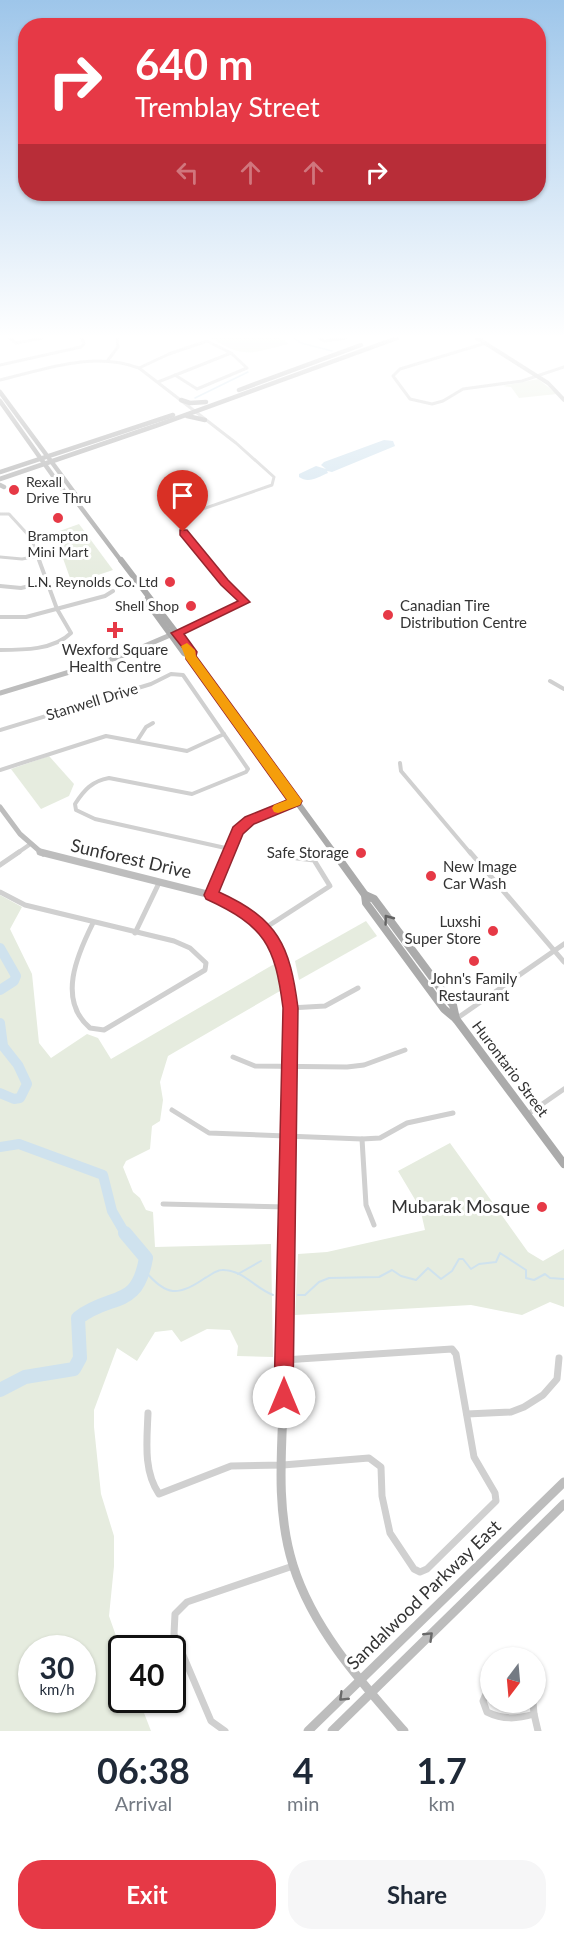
<!DOCTYPE html>
<html lang="en">
<head>
<meta charset="utf-8">
<style>
	:root { --surface:#fff; --page:#f6f6f7; --text:#1f2937; --muted:#747a83; --accent:#e63946 }
	body { margin:0; font-family:Lato,sans-serif; background:var(--page); color:var(--text); height:100vh; display:flex; flex-direction:column; font-size:22px; white-space:nowrap }
	* { box-sizing:border-box; margin:0 }
	p { font-size:20px; color:var(--muted) }
	.icon { flex:none; width:33px; height:33px; fill:none; stroke:currentColor; stroke-width:2; stroke-linecap:round; stroke-linejoin:round }
	.map { position:relative; height:1731px; overflow:hidden }
	.panel { display:flex; flex-direction:column; background:var(--surface); flex:1 }
	.panel>* { flex:none }
	.top-card { position:absolute; left:18px; top:18px; width:528px; height:183px; border-radius:24px; box-shadow:0 2px 4px #0004; background:#e63946; color:#fff; overflow:hidden }
	.needle { width:39px; rotate:196deg }
	.controls { position:absolute; left:480px; top:1647px; display:grid; gap:12px }
	.controls a { display:grid; place-items:center; width:66px; height:66px; border-radius:50%; background:var(--surface); box-shadow:0 2px 4px #0004; font-size:30px }
	.speed { position:absolute; left:18px; top:1635px; display:flex; gap:12px; font-size:30px; font-weight:700; text-align:center }
	.speed>* { display:grid; place-content:center; width:78px; height:78px; border-radius:50%; background:var(--surface); box-shadow:0 2px 4px #0004; line-height:1 }
	.speed small { font-size:15px; font-weight:400 }
	.speed .limit { border:3px solid #111; border-radius:9px; background:#fff; color:#111 }
	.pin { position:absolute; display:grid; place-items:center; width:51px; height:51px; color:#fff; margin:-62px -26px; border-radius:50% 50% 50% 0; rotate:-45deg; box-shadow:0 0 6px #0007 }
	.pin .icon { rotate:45deg }
	.me { position:absolute; width:66px; margin:-33px; rotate:0deg; stroke-linejoin:round; filter:drop-shadow(0 0 4px #0008) }
	.turn { display:flex; align-items:center; gap:21px; height:126px; padding:0 18px; font-size:27px }
	.turn .icon { width:78px; height:78px; stroke-width:2.5 }
	.turn b { display:block; font-size:42px; line-height:51px }
	.lanes { display:flex; align-items:center; height:57px; padding:0 18px; background:#0003; justify-content:center; gap:30px; direction:ltr }
	.lanes .off { opacity:.35 }
	.eta { display:flex; justify-content:space-evenly; align-items:center; height:102px; text-align:center }
	.eta b { font-size:36px; font-weight:700; line-height:42px }
	.button { display:flex; gap:12px; margin-top:auto; padding:12px 18px }
	.button a { flex:1; height:69px; border-radius:24px; background:var(--accent); color:#fff; font-size:24px; font-weight:700; line-height:69px; text-align:center }
	.button a+a { background:var(--page); color:var(--text) }
	.map>svg:first-child { display:block }
	.green { fill:#e6ecdf; fill-rule:evenodd }
	.water { fill:#cfe2ee }
	.lines { fill:none; stroke-linecap:round; stroke-linejoin:round }
	.stream-far1 { stroke:#cfe2ee; stroke-width:1.5 }
	.stream { stroke:#cfe2ee; stroke-width:2 }
	.river-far1 { stroke:#cfe2ee; stroke-width:10 }
	.river { stroke:#cfe2ee; stroke-width:14 }
	.street-far3 { stroke:#d0d0d0; stroke-width:3 }
	.street-far2 { stroke:#d0d0d0; stroke-width:4 }
	.street-far1 { stroke:#d0d0d0; stroke-width:5 }
	.street { stroke:#d0d0d0; stroke-width:7 }
	.secondary-far3 { stroke:#bdbdbd; stroke-width:4 }
	.secondary-far2 { stroke:#bdbdbd; stroke-width:5 }
	.secondary-far1 { stroke:#bdbdbd; stroke-width:7 }
	.secondary { stroke:#bdbdbd; stroke-width:9 }
	.primary-far2 { stroke:#ababab; stroke-width:4.5 }
	.primary-far1 { stroke:#ababab; stroke-width:6 }
	.primary { stroke:#ababab; stroke-width:8 }
	.oneway { stroke:#636363 }
	.oneway2 { stroke:#6a6a6a }
	.route { fill:#e63946; stroke:#96252e; stroke-width:1.5 }
	.slow { fill:#f59e0b }
	.poi-dot { fill:#e63946; stroke:#fff; stroke-width:2 }
	.labels { text-anchor:middle; stroke-width:6; stroke-linejoin:round; paint-order:stroke }
	.far-poi-label { font-size:14px; fill:#333; stroke:#fff; text-anchor:end }
	.poi-label { font-size:15px; fill:#333; stroke:#fff; text-anchor:start }
	.street-label { font-size:15px; fill:#333; stroke:#fff }
	.near-street-label { font-size:18px; fill:#333; stroke:#fff }
	.near-poi-label { font-size:18px; fill:#333; stroke:#fff; text-anchor:end }
</style>
</head>
<body>
<div class="map">
<svg width="564" height="1731" viewBox="0 0 564 1731">
	<rect width="100%" height="100%" fill="#fff"/>
	<g class="green">
		<path d="M212,338H281L289,344C254,352 243,360 212,338Z"/>
		<polygon points="538,379 557,394 519,398 511,387 503,386"/>
		<polygon points="79,524 113,570 56,589 53,582 70,578 54,533"/>
		<polygon points="49,756 74,784 69,796 41,809 11,769"/>
		<path d="M0,895L22,907L10,929L32,974L39,1043L51,1058L87,1034L98,1038L111,1059L276,963L280,991L168,1056L160,1082L163,1100L160,1121L152,1126L150,1149L126,1161L123,1167L133,1192L140,1198L146,1210L153,1212L155,1247L271,1244L273,1357L237,1356L238,1346L230,1330L207,1329L181,1342L172,1330L155,1332L137,1361L117,1348L94,1410V1427L101,1494L114,1536V1566L109,1616L121,1650L122,1700H139L151,1731H0ZM32,1648H82V1700H32Z"/>
		<polygon points="366,921 377,936 299,980 295,961"/>
		<polygon points="450,1143 528,1252 543,1261 564,1249 564,1307 550,1302 522,1315 471,1305 295,1315 298,1254 327,1252 425,1230 420,1208 398,1171"/>
	</g>
	<path class="water" d="M384,440L393,441L395,446L332,472L327,471L328,473C318,477 309,484 299,477V474L316,466L326,469L321,465L324,462Z"/>
	<g class="lines">
		<g class="stream-far1">
			<polyline points="294,338 301,343 332,351"/>
			<polyline points="195,398 248,372"/>
		</g>
		<g class="stream">
			<path d="M145,1271C166,1296 178,1297 205,1278C211,1275 216,1270 222,1270C242,1269 256,1289 273,1295"/>
			<polyline points="238,1274 261,1261"/>
			<polyline points="298,1295 305,1295 319,1282 329,1278 379,1277 392,1270 401,1276 416,1280 428,1268 441,1279 452,1271 459,1259 463,1259 471,1269 479,1264 496,1262 500,1253 526,1270 526,1278 534,1280 545,1274 550,1278 564,1279"/>
		</g>
		<g class="river-far1">
			<polyline points="0,948 16,976 14,981 0,990"/>
			<polyline points="0,1023 3,1046 18,1065 27,1084 20,1098 14,1099 0,1093"/>
			<polyline points="0,1147 19,1144 103,1175 112,1211 126,1235"/>
		</g>
		<path class="river" d="M0,1390L25,1377L74,1369L80,1358L78,1318C112,1292 137,1310 146,1258L125,1233"/>
		<g class="street-far3">
			<polyline points="10,338 16,343 42,338"/>
			<polyline points="319,338 324,341 347,338"/>
			<polyline points="486,343 400,369 393,376 410,399 432,404 443,401 463,389 522,381 564,367"/>
			<polyline points="108,360 118,347 117,338"/>
			<polyline points="0,365 81,347 84,344 82,338"/>
			<polyline points="139,368 169,354 207,341 231,353 158,382"/>
			<polyline points="175,375 197,389 247,368 231,353"/>
			<path d="M0,380C46,369 93,351 139,368L236,443L274,477L272,485L194,512L183,521L181,529L207,562"/>
			<polyline points="0,514 9,514 31,538 40,562"/>
			<polyline points="0,557 22,559 38,556"/>
		</g>
		<g class="street-far2">
			<polyline points="0,586 21,588 47,582"/>
			<polyline points="0,617 26,617 105,596 113,591"/>
			<polyline points="177,633 245,602 206,560"/>
			<path d="M0,650C23,650 54,650 71,633L57,609L39,560"/>
			<polyline points="550,681 564,689"/>
			<path d="M0,730L151,684L171,674L183,675L248,769L246,772L192,794L109,778C92,781 84,790 75,804L76,810L95,819L230,849"/>
			<polyline points="137,741 146,727 153,723"/>
			<polyline points="400,763 401,771 471,854"/>
			<polyline points="0,770 106,736 187,751 224,734"/>
			<polyline points="16,854 29,845"/>
			<polyline points="228,854 237,831 250,821 296,801"/>
		</g>
		<g class="street-far1">
			<polyline points="470,852 564,962"/>
			<polyline points="0,865 19,852"/>
			<path d="M0,892L25,905L174,941L190,948L206,963L205,970L104,1030L90,1028C57,1000 77,955 93,923"/>
			<polyline points="211,895 228,852"/>
			<polyline points="265,928 330,886 314,860 297,858"/>
			<polyline points="135,933 159,883"/>
			<polyline points="290,1008 325,1006 358,988"/>
			<polyline points="456,1019 564,944"/>
			<polyline points="233,1057 255,1066 347,1067 364,1065 405,1050"/>
			<polyline points="172,1110 209,1133 362,1139 380,1138 407,1123 453,1113"/>
			<polyline points="528,1114 564,1089"/>
			<polyline points="362,1139 366,1205 374,1225"/>
			<polyline points="163,1204 286,1207"/>
		</g>
		<g class="street">
			<path d="M148,1413C147,1440 143,1471 159,1494L231,1466L283,1465L369,1458L381,1467L382,1496L390,1533L414,1569L420,1572L427,1569L496,1501L495,1493L474,1457L456,1354L452,1349L284,1360"/>
			<polyline points="467,1414 511,1412 524,1407 543,1395 557,1379 559,1358"/>
			<path d="M490,1685L483,1701L487,1712C503,1720 517,1719 534,1714L533,1702"/>
			<polyline points="534,1714 538,1731"/>
			<polyline points="225,1731 211,1721 174,1634 175,1614 187,1602 293,1566"/>
		</g>
		<polyline class="secondary-far3" points="477,338 548,383 564,400"/>
		<g class="secondary-far2">
			<polyline points="0,693 119,657 175,633"/>
			<polyline points="0,807 20,834 43,854"/>
		</g>
		<polyline class="secondary-far1" points="40,852 211,895 239,908 265,928 273,940 283,961 290,1008 286,1235"/>
		<g class="secondary">
			<path d="M286,1233C285,1285 285,1337 284,1388C282,1447 275,1508 293,1565C313,1629 361,1682 404,1731"/>
			<polyline points="308,1731 564,1482"/>
			<polyline points="332,1731 564,1504"/>
		</g>
		<g class="primary-far2">
			<polyline points="239,390 361,345"/>
			<polyline points="0,392 76,495 76,501"/>
			<polyline points="181,400 190,403 206,402"/>
			<polyline points="0,401 68,497 76,501 122,562"/>
			<polyline points="187,416 205,420"/>
			<polyline points="0,472 173,415"/>
			<polyline points="0,479 158,425 397,338"/>
			<polyline points="0,485 4,487"/>
		</g>
		<g class="primary-far1">
			<polyline points="121,560 191,652 190,656 335,854"/>
			<polyline points="148,597 147,602 184,653 190,656"/>
		</g>
		<g class="primary">
			<polyline points="334,852 365,895 374,899 453,1005 456,1019"/>
			<polyline points="365,895 366,903 444,1009 456,1019 564,1164"/>
		</g>
	</g>
	<defs><path id="oneway-chevron" d="M-2-3.5L2.5 0L-2 3.5" fill="none" stroke-width="1.6" stroke-linecap="round" stroke-linejoin="round" transform="scale(1.5)"/></defs>
	<use class="oneway" href="#oneway-chevron" transform="translate(388 919) rotate(-127)"/>
	<g class="oneway2">
		<use href="#oneway-chevron" transform="translate(429 1636) rotate(-44)"/>
		<use href="#oneway-chevron" transform="translate(343 1697) rotate(136)"/>
	</g>
	<linearGradient id="sky" x2="0" y2="1"><stop stop-color="#9ec6ea"/><stop offset="0.58" stop-color="#fff"/><stop offset="1" stop-color="#fff" stop-opacity="0"/></linearGradient>
	<rect width="564" height="580" fill="url(#sky)"/>
	<path class="route" d="M180,530H187L228,580L250,602L184,634L197,652L196,656L302,801L300,805L254,824L243,834L219,892C278,919 290,945 298,1008L293,1397L291,1404L284,1406L277,1404L274,1397L283,1008C275,945 265,926 206,899L204,895L233,827L245,817L287,800L186,659V652L171,633L238,601L221,585L180,535Z"/>
	<polygon class="slow" points="187,643 195,650 196,656 300,798 302,801 300,805 278,813 274,812 272,808 274,805 287,800 186,659 181,646"/>
	<g class="poi-dot">
		<circle cx="14" cy="490" r="6"/>
		<circle cx="58" cy="518" r="6"/>
		<circle cx="170" cy="582" r="6"/>
		<circle cx="191" cy="606" r="6"/>
		<circle cx="388" cy="615" r="6"/>
		<path d="M112 621h6v6h6v6h-6v6h-6v-6h-6v-6h6z"/>
		<circle cx="361" cy="853" r="6"/>
		<circle cx="431" cy="876" r="6"/>
		<circle cx="493" cy="931" r="6"/>
		<circle cx="474" cy="961" r="6"/>
		<circle cx="542" cy="1207" r="6"/>
	</g>
	<g class="labels">
		<g class="far-poi-label">
			<text x="26" y="487" text-anchor="start">Rexall<tspan x="26" dy="16">Drive Thru</tspan></text>
			<text x="58" y="541" text-anchor="middle">Brampton<tspan x="58" dy="16">Mini Mart</tspan></text>
			<text x="158" y="587">L.N. Reynolds Co. Ltd</text>
			<text x="179" y="611">Shell Shop</text>
		</g>
		<g class="poi-label">
			<text x="400" y="611">Canadian Tire<tspan x="400" dy="17">Distribution Centre</tspan></text>
			<text x="115" y="655" text-anchor="middle">Wexford Square<tspan x="115" dy="17">Health Centre</tspan></text>
			<text x="349" y="858" text-anchor="end">Safe Storage</text>
			<text x="443" y="872">New Image<tspan x="443" dy="17">Car Wash</tspan></text>
			<text x="481" y="927" text-anchor="end">Luxshi<tspan x="481" dy="17">Super Store</tspan></text>
			<text x="474" y="984" text-anchor="middle">John's Family<tspan x="474" dy="17">Restaurant</tspan></text>
		</g>
		<g class="street-label">
			<text transform="translate(92 702) rotate(-17)" y="5">Stanwell Drive</text>
			<text transform="translate(510 1069) rotate(53)" y="5">Hurontario Street</text>
		</g>
		<g class="near-street-label">
			<text transform="translate(131 859) rotate(13)" y="6">Sunforest Drive</text>
			<text transform="translate(424 1595) rotate(-44)" y="6">Sandalwood Parkway East</text>
		</g>
		<g class="near-poi-label">
			<text x="530" y="1213">Mubarak Mosque</text>
		</g>
	</g>
</svg>
<div class="controls">
<a><svg class="needle" viewBox="-14 -14 28 28"><path d="M0-13l5 13h-10z" fill="#e53935"/><path d="M0 13l5-13h-10z" fill="#747a83"/></svg></a>
</div>
<div class="speed"><div>30<small>km/h</small></div><div class="limit">40</div></div>
<div class="pin" style="left:183px;top:532px;background:#d93025"><svg class="icon" aria-label="arrive" viewBox="0 0 24 24"><path d="M6 21V4h12l-3 4 3 4H6"/></svg></div>
<svg class="me" style="left:284px;top:1397px" viewBox="-20 -20 40 40"><circle r="19" fill="#fff"/><path d="M0-13L10 11 0 6-10 11z" fill="#e63946"/></svg>
<div class="top-card">
<div class="turn"><svg class="icon" aria-label="right" viewBox="0 0 24 24"><path d="M7 20v-9h11M14 6l5 5-5 5"/></svg><div><b>640 m</b>Tremblay Street</div></div>
<div class="lanes"><svg class="icon off" aria-label="left" viewBox="0 0 24 24"><path d="M17 20v-9H6M10 6l-5 5 5 5"/></svg><svg class="icon off" aria-label="ahead" viewBox="0 0 24 24"><path d="M12 20V5M6 11l6-6 6 6"/></svg><svg class="icon off" aria-label="ahead" viewBox="0 0 24 24"><path d="M12 20V5M6 11l6-6 6 6"/></svg><svg class="icon" aria-label="right" viewBox="0 0 24 24"><path d="M7 20v-9h11M14 6l5 5-5 5"/></svg></div>
</div>
</div>
<section class="panel">
<div class="eta">
<div><b>06:38</b><p>Arrival</p></div>
<div><b>4</b><p>min</p></div>
<div><b>1.7</b><p>km</p></div>
</div>
<div class="button"><a>Exit</a><a>Share</a></div>
</section>
</body>
</html>
